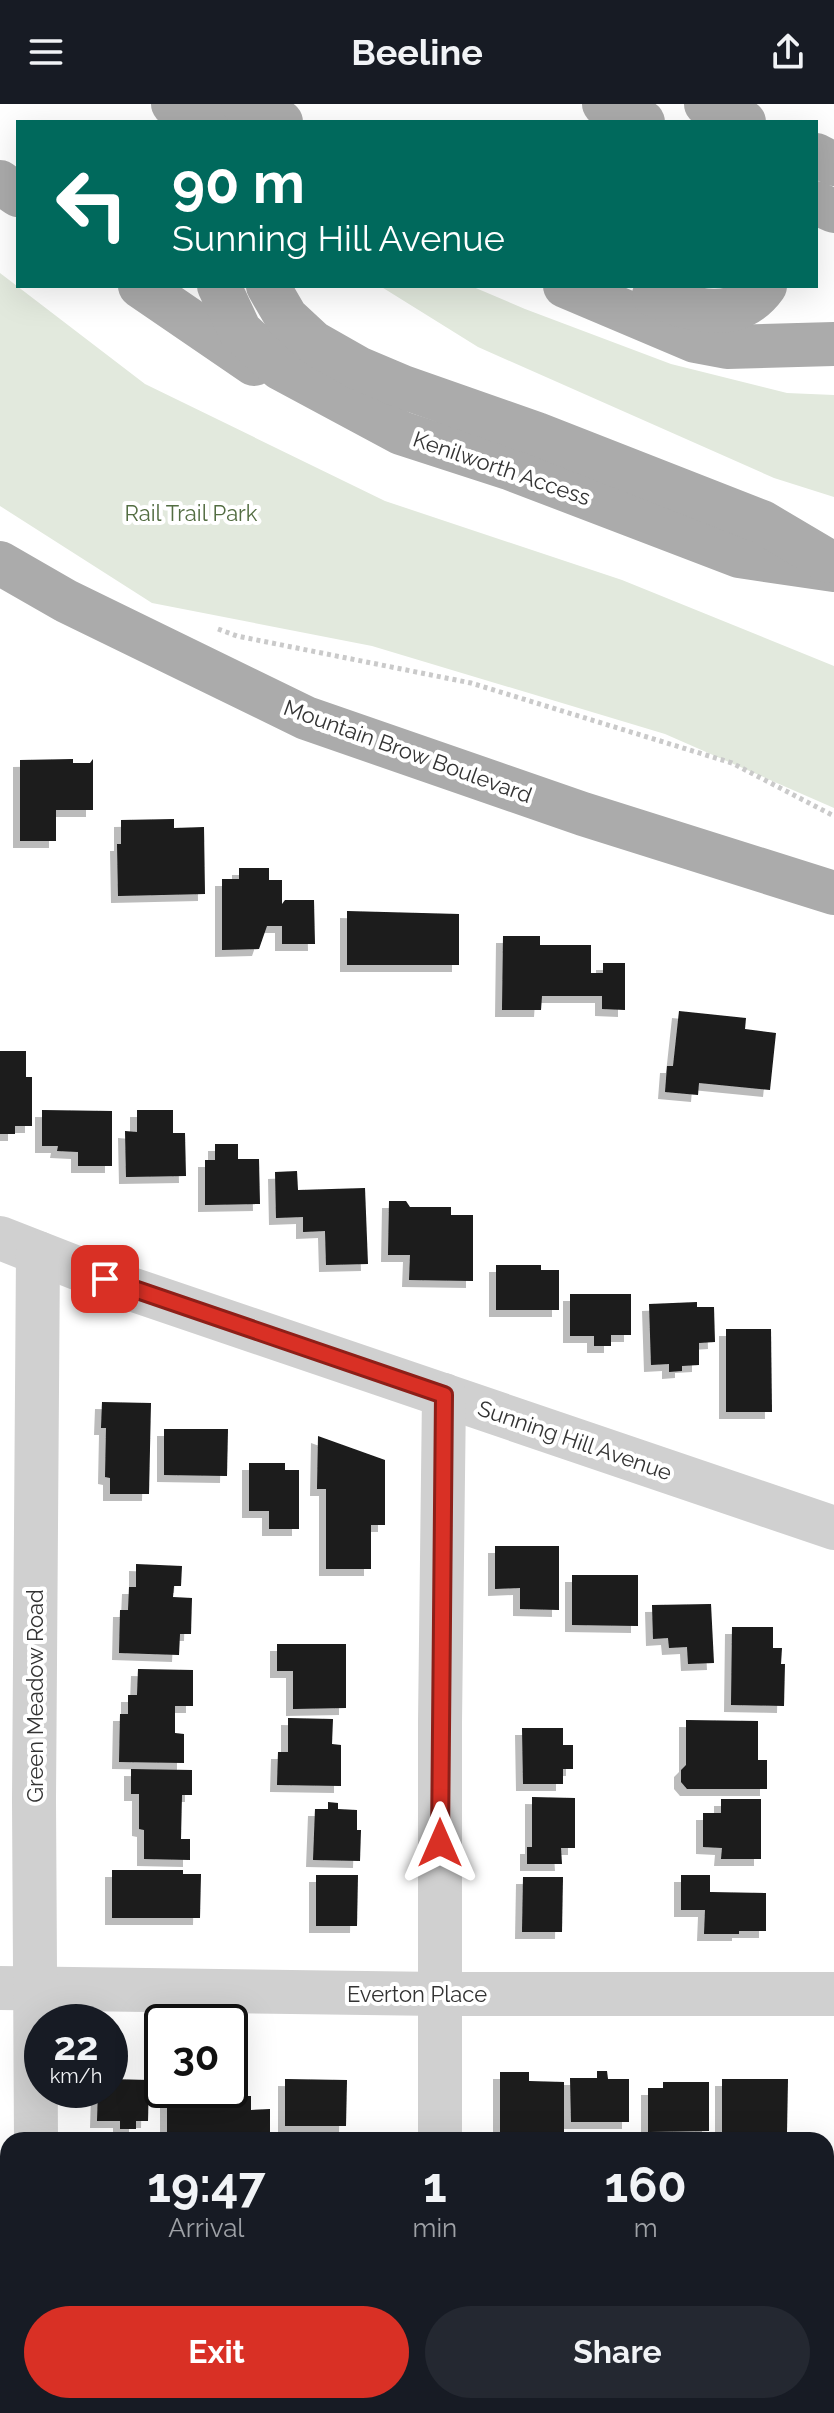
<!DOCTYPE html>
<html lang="en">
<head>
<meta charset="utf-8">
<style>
	:root { --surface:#171b24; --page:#242831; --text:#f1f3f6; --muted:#9ea1a6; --accent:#d93025 }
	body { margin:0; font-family:Raleway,sans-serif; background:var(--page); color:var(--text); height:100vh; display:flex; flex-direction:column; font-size:30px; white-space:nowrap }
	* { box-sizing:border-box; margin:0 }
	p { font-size:26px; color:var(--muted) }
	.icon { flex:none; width:44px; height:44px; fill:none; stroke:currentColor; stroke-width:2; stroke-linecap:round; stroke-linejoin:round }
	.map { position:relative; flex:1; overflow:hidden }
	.side { position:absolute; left:0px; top:2028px; width:834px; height:282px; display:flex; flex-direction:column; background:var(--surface); border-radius:24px 24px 0 0; box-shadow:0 8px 32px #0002 }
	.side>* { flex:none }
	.hud { position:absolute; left:16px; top:16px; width:802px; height:168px; border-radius:0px; box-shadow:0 8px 32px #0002; background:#00695c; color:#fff; overflow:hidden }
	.speed { position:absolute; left:24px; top:1900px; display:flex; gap:16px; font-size:40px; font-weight:700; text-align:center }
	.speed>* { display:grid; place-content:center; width:104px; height:104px; border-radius:50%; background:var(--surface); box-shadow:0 8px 32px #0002; line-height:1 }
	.speed small { font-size:20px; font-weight:400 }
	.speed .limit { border:4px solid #111; border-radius:12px; background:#fff; color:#111 }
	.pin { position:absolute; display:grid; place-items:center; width:68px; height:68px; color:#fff; margin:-34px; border-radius:16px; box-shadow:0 4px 12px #0006 }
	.me { position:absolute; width:88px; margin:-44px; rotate:0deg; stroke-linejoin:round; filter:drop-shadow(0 0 6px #0008) }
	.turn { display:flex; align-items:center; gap:28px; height:168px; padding:0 24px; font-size:36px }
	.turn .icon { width:104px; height:104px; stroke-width:2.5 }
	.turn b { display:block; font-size:56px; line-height:68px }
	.eta { display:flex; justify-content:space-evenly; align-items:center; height:136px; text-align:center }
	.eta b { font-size:48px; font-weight:700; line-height:56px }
	.primary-button { display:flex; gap:16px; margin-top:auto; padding:16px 24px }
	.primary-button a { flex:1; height:92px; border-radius:48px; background:var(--accent); color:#fff; font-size:32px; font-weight:700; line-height:92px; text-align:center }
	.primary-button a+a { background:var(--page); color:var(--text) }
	header { display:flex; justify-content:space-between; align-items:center; height:104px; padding:0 24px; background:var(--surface); font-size:36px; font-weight:700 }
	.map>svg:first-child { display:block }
	.green { fill:#e2e9dd }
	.building { fill:#1a1a1a; filter:url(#shadow) }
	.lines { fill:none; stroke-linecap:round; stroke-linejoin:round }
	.path { stroke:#cacaca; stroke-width:5; stroke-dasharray:4 4; stroke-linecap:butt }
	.minor { stroke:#d0d0d0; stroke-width:44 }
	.major { stroke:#ababab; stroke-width:44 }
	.route-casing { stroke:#8d1f18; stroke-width:20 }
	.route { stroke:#d93025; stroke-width:14 }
	.labels { text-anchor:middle; stroke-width:8; stroke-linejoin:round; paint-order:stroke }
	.street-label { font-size:22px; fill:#333; stroke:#fff }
	.park-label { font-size:22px; fill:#536d42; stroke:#fff }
</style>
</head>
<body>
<header><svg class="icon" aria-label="menu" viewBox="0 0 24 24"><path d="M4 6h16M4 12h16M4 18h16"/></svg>Beeline<svg class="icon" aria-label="share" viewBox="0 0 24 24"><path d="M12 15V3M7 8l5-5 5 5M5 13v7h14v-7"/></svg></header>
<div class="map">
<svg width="834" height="2309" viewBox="0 0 834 2309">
	<defs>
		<filter id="shadow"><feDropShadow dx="-7" dy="7" stdDeviation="0" flood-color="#0004"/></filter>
	</defs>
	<rect width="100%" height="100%" fill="#fff"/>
	<g class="green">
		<polygon points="0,169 145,280 385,397 622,476 834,562 834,704 665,630 372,542 152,499 0,402"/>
		<polygon points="380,182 471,182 525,205 671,260 787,289 834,291 834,393 774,374 478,243"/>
	</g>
	<g class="building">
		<polygon points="73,655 73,659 90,659 93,655 93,706 56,706 56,737 20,737 20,656"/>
		<polygon points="174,715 174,724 204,723 205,790 118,792 117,740 121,740 121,716"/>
		<polygon points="239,764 269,764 269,776 282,776 282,800 285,796 314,796 315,840 282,840 282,822 267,822 259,845 222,846 222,775 239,775"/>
		<polygon points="347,807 459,810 459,861 347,861"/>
		<polygon points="503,832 540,832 540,841 591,841 591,869 603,869 603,859 625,859 625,906 602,905 602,892 542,892 541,906 502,906"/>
		<polygon points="679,907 746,914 745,925 776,929 770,986 699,979 698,991 665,988 667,962 673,962"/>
		<polygon points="0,947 26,947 26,973 32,973 32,1022 15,1022 15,1030 0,1030"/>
		<polygon points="42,1006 112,1007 112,1062 78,1062 78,1048 57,1047 58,1042 42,1042"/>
		<polygon points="137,1006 173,1006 173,1029 185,1029 186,1072 126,1073 125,1027 137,1028"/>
		<polygon points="215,1040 238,1040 238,1055 259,1055 260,1100 205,1101 205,1056 215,1056"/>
		<polygon points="297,1067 298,1086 365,1084 368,1160 326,1161 325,1127 303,1128 303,1113 276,1114 275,1068"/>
		<polygon points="389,1097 406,1097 410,1103 451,1103 451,1111 473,1111 473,1177 409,1176 410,1151 388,1151"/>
		<polygon points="496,1161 541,1161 541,1166 559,1166 559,1206 496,1206"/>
		<polygon points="570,1190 631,1190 631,1231 611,1231 611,1242 594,1242 594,1232 570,1232"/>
		<polygon points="697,1198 697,1203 714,1203 715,1238 699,1239 699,1261 682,1262 682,1267 669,1268 669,1260 651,1261 649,1200"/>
		<polygon points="726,1225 771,1225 772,1308 726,1308"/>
		<polygon points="102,1298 151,1299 149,1390 110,1390 110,1374 105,1373 106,1324 101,1324"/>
		<polygon points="164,1325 228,1325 227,1372 164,1371"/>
		<polygon points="318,1332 385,1356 385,1421 371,1421 371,1465 326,1465 326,1385 317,1385"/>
		<polygon points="249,1359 285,1359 285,1366 299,1366 299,1425 269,1425 269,1407 249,1407"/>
		<polygon points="495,1442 559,1442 559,1506 520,1505 520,1484 495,1485"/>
		<polygon points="136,1460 182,1462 181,1482 174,1482 173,1493 192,1494 191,1530 180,1530 179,1551 119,1549 120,1506 128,1506 129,1483 136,1483"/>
		<polygon points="572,1471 638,1471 638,1522 572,1521"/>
		<polygon points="711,1500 714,1559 688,1560 687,1543 669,1544 668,1534 653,1535 652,1501"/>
		<polygon points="732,1523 773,1523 773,1544 782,1544 781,1560 785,1560 784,1602 731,1601"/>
		<polygon points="277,1540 346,1540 346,1604 293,1605 293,1567 277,1567"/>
		<polygon points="138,1565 193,1566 193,1602 175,1602 175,1629 184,1630 184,1659 119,1658 120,1610 128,1610 128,1591 137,1591"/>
		<polygon points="288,1614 333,1615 332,1640 341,1641 341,1682 277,1681 278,1648 288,1648"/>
		<polygon points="686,1616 758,1617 758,1656 767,1656 767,1685 687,1685 681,1678 681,1666 686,1661"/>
		<polygon points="522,1624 563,1624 563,1641 573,1641 573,1665 563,1665 563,1680 523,1680"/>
		<polygon points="131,1665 192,1666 192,1691 182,1691 181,1735 190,1735 190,1756 144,1755 144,1726 139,1725 139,1690 131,1690"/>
		<polygon points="532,1693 575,1694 575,1744 561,1744 562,1760 527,1760 527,1743 532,1743"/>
		<polygon points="721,1695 761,1695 761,1755 721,1755 722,1744 703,1743 703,1709 721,1709"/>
		<polygon points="328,1698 338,1699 338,1705 357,1706 357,1726 361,1726 360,1757 313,1756 315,1705 328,1705"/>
		<polygon points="112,1766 183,1766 183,1770 201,1770 200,1814 112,1814"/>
		<polygon points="316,1771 358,1771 357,1822 316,1822"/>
		<polygon points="681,1771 710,1771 710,1788 766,1789 766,1827 739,1827 739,1830 704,1830 705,1806 681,1806"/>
		<polygon points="523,1773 563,1773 562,1828 522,1828"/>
		<polygon points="597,1967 607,1967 608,1975 629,1975 629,2018 571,2018 570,1974 597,1974"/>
		<polygon points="500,1968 529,1968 529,1977 564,1978 564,2030 500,2029"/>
		<polygon points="110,1975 149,1976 148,2017 136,2017 136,2025 120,2025 120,2017 97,2017 98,1986 110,1986"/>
		<polygon points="285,1975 347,1976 346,2022 285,2022"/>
		<polygon points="722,1975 788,1975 787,2028 722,2028"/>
		<polygon points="663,1978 709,1978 709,2027 648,2028 648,1984 663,1984"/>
		<polygon points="196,1988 216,1988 215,1992 251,1992 251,2006 270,2005 270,2036 167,2036 167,1992 196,1992"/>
		<rect x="122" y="2302" width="61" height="7"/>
		<rect x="300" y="2302" width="43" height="7"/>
		<rect x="522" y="2302" width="44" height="7"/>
		<rect x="711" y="2302" width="50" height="7"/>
	</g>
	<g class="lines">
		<polyline class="path" points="218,525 237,532 471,579 732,659 834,712"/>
		<g class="minor">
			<polyline points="0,1134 128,1184 834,1424"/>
			<polyline points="0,1884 440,1890 834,1890"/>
			<polyline points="36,2036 34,1696 38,1149"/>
			<polyline points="440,2036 440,1618 444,1291"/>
			<polyline points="37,2302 37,2309"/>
			<polyline points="440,2302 440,2309"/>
		</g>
		<g class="major">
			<polyline points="173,0 212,18"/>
			<polyline points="243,0 281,18"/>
			<polyline points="604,0 643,18"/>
			<polyline points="706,0 744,18"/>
			<polyline points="816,51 834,60"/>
			<polyline points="0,78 18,91"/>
			<polyline points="816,99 834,107"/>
			<polyline points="140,182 254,260"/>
			<polyline points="219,182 240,227 280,264 401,329 509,364 739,452 834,466"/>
			<polyline points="268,182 286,213 314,239 358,264 403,283 537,330 762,418 828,457"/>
			<polyline points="565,182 695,237 727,243 834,240"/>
			<path d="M654,191C690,207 738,220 765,182"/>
			<polyline points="0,459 66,497 306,614 583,710 834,789"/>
		</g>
	</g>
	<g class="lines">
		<g class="route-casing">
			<polyline id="route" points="105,1175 444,1291 440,1739"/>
		</g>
		<use href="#route" class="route"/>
	</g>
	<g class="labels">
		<g class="street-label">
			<text transform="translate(502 364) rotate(19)" y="8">Kenilworth Access</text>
			<text transform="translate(408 647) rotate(20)" y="8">Mountain Brow Boulevard</text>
			<text transform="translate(575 1336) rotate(19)" y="8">Sunning Hill Avenue</text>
			<text transform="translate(35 1592) rotate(-90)" y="8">Green Meadow Road</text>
			<text x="417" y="1898">Everton Place</text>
		</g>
		<g class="park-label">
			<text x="191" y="417">Rail Trail Park</text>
		</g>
	</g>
</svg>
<div class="speed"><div>22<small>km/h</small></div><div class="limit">30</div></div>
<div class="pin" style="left:105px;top:1175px;background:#d93025"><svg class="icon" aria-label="arrive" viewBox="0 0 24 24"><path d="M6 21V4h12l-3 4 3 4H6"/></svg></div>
<svg class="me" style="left:440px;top:1739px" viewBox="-20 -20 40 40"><path d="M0-17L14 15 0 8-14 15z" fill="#d93025" stroke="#fff" stroke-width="4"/></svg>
<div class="hud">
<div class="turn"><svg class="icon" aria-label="left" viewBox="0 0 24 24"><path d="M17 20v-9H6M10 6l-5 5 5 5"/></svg><div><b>90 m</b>Sunning Hill Avenue</div></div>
</div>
<section class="side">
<div class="eta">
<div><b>19:47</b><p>Arrival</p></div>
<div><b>1</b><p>min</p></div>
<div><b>160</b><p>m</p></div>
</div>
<div class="primary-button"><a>Exit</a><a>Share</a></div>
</section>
</div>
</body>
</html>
